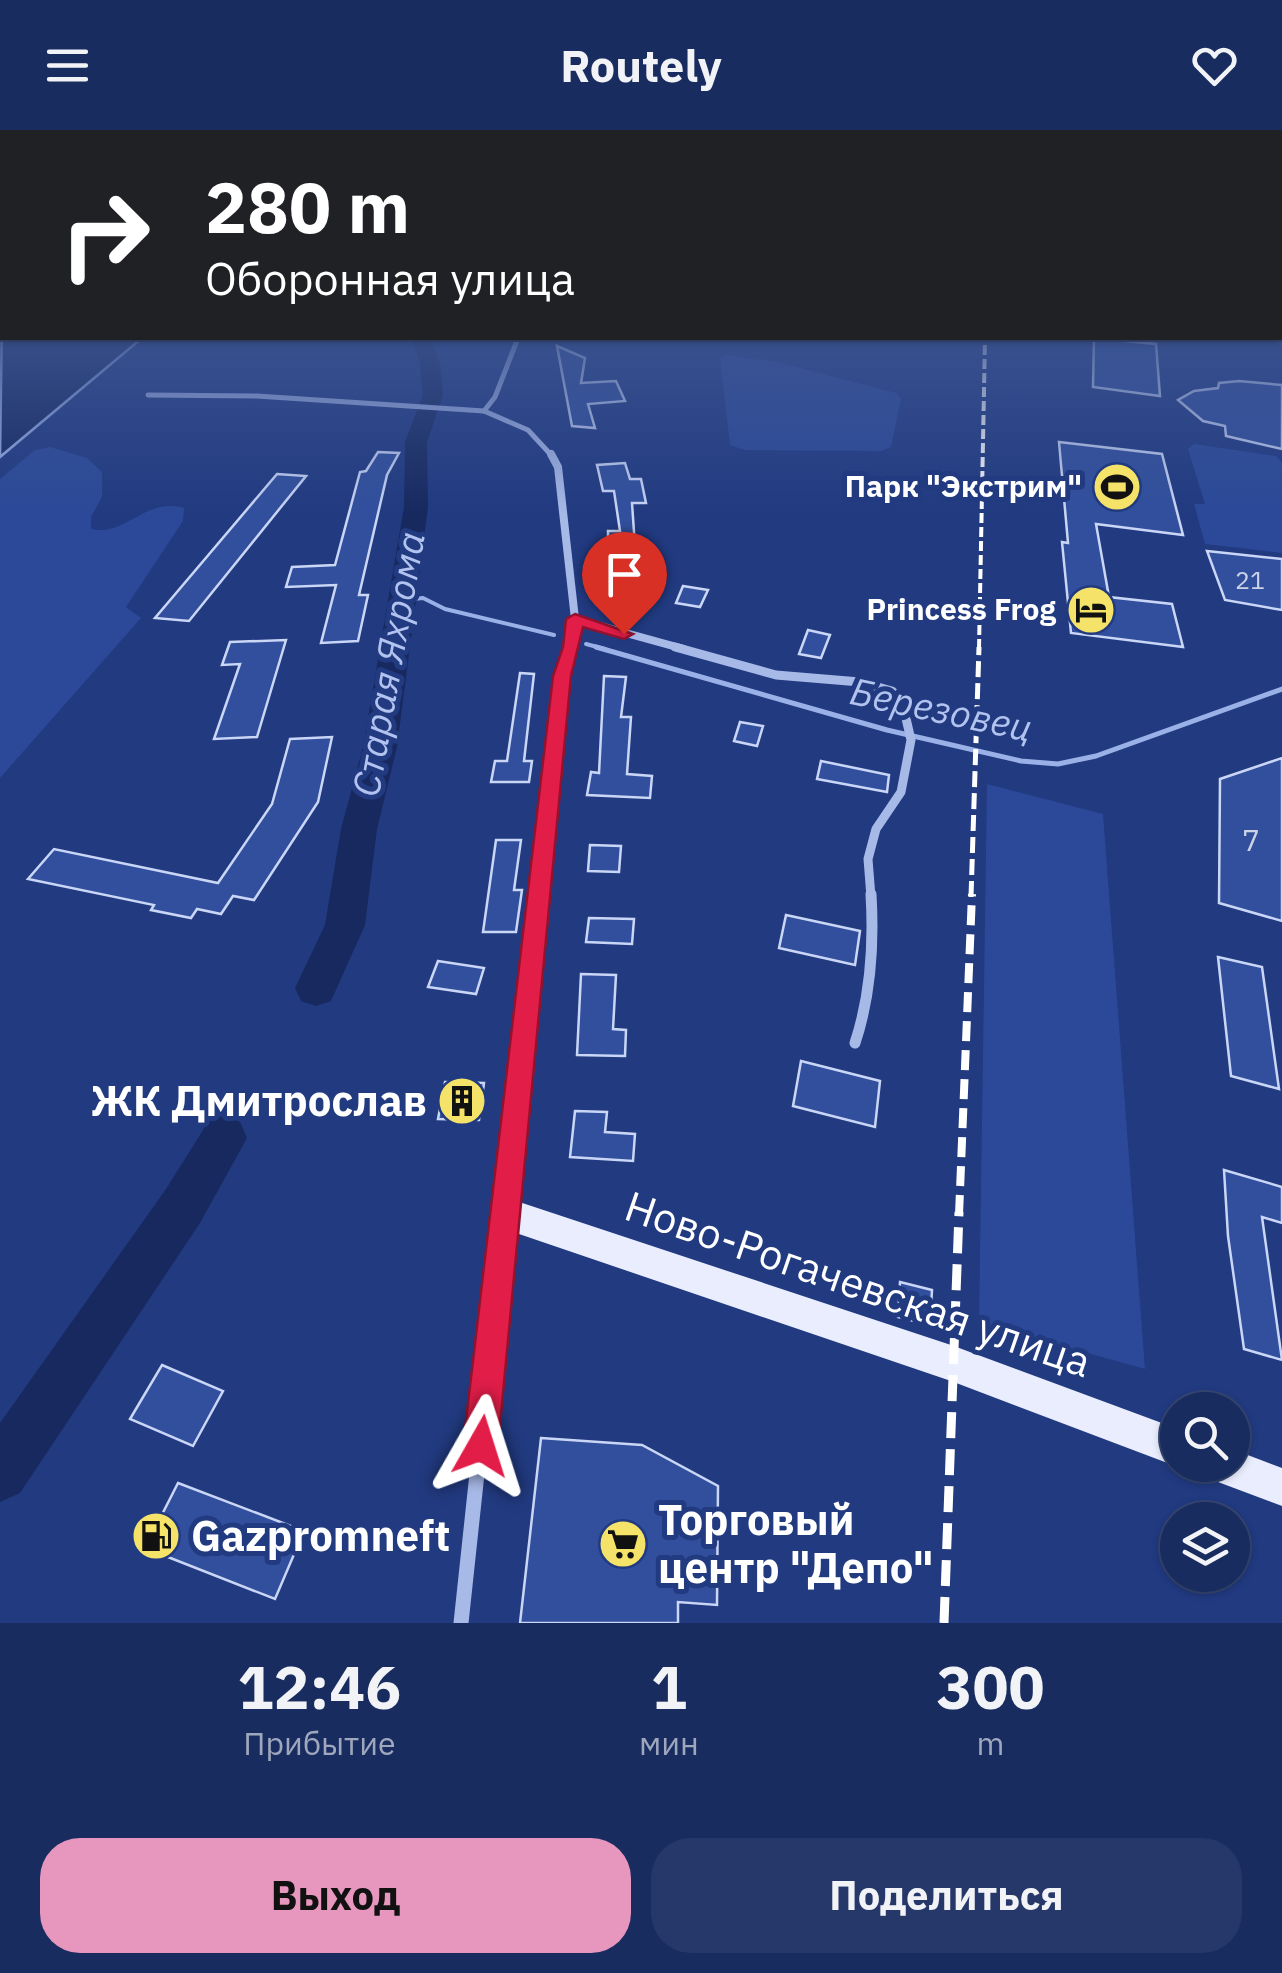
<!DOCTYPE html>
<html lang="ru">
<head>
<meta charset="utf-8">
<style>
	:root { --surface:#192c60; --page:#263869; --text:#f1f3f6; --muted:#9fa7bd; --line:#374875; --accent:#e797bd }
	body { margin:0; font-family:"IBM Plex Sans",sans-serif; background:var(--page); color:var(--text); height:100vh; display:flex; flex-direction:column; font-size:38px; white-space:nowrap }
	* { box-sizing:border-box; margin:0 }
	p { font-size:32px; color:var(--muted) }
	.icon { flex:none; width:55px; height:55px; fill:none; stroke:currentColor; stroke-width:2; stroke-linecap:round; stroke-linejoin:round }
	.map { position:relative; height:1493px; overflow:hidden }
	.panel { display:flex; flex-direction:column; background:var(--surface); flex:1 }
	.panel>* { flex:none }
	.top-card { position:absolute; left:0px; top:0px; width:1282px; height:210px; box-shadow:0 2px 8px #0004,0 0 0 2px var(--line); background:#202124; color:#fff; overflow:hidden }
	.buttons { position:absolute; left:1160px; top:1262px; display:grid; gap:20px }
	.buttons a { display:grid; place-items:center; width:90px; height:90px; border-radius:50%; background:var(--surface); box-shadow:0 2px 8px #0004,0 0 0 2px var(--line); font-size:50px }
	.pin { position:absolute; display:grid; place-items:center; width:85px; height:85px; color:#fff; margin:-102px -42px; border-radius:50% 50% 50% 0; rotate:-45deg; box-shadow:0 0 10px #0007 }
	.pin .icon { rotate:45deg }
	.me { position:absolute; width:110px; margin:-55px; rotate:6deg; stroke-linejoin:round; filter:drop-shadow(0 0 8px #0008) }
	.turn { display:flex; align-items:center; gap:35px; height:210px; padding:0 40px; font-size:45px }
	.turn .icon { width:130px; height:130px; stroke-width:2.5 }
	.turn b { display:block; font-size:70px; line-height:85px }
	.eta { display:flex; justify-content:space-evenly; align-items:center; height:170px; text-align:center }
	.eta b { font-size:60px; font-weight:700; line-height:70px }
	.primary-button { display:flex; gap:20px; margin-top:auto; padding:20px 40px }
	.primary-button a { flex:1; height:115px; border-radius:40px; background:var(--accent); color:#111; font-size:40px; font-weight:700; line-height:115px; text-align:center }
	.primary-button a+a { background:var(--page); color:var(--text) }
	header { display:flex; justify-content:space-between; align-items:center; height:130px; padding:0 40px; background:var(--surface); font-size:45px; font-weight:700 }
	.map>svg:first-child { display:block }
	.green { fill:#2b4998 }
	.water { fill:#17295f; stroke:#9ab1e8; stroke-width:2.5 }
	.lines { fill:none; stroke-linecap:round; stroke-linejoin:round }
	.stream-far1 { stroke:#9ab1e8; stroke-width:4 }
	.stream { stroke:#9ab1e8; stroke-width:5 }
	.river { fill:#17295f; fill-rule:evenodd }
	.building { fill:#314f9d; stroke:#cad6f6; stroke-width:2.5 }
	.minor-far4 { stroke:#a7b9e7; stroke-width:5 }
	.minor-far3 { stroke:#a7b9e7; stroke-width:8 }
	.minor-far2 { stroke:#a7b9e7; stroke-width:9 }
	.minor-far1 { stroke:#a7b9e7; stroke-width:11 }
	.minor { stroke:#a7b9e7; stroke-width:15 }
	.primary { fill:#e9edfd; fill-rule:evenodd }
	.rail-far3 { stroke:#fff; stroke-width:4; stroke-dasharray:10 4; stroke-linecap:butt }
	.rail-far2 { stroke:#fff; stroke-width:5; stroke-dasharray:16 6; stroke-linecap:butt }
	.rail-far1 { stroke:#fff; stroke-width:8; stroke-dasharray:20 9; stroke-linecap:butt }
	.rail { stroke:#fff; stroke-width:9; stroke-dasharray:26 11; stroke-linecap:butt }
	.route { fill:#e11d48; stroke:#92132f; stroke-width:2.5 }
	.labels { text-anchor:middle; stroke-width:10; stroke-linejoin:round; paint-order:stroke }
	.far-number-label { font-size:25px; fill:#ccd3e6 }
	.far-poi-label { font-size:30px; font-weight:bold; fill:#fff; stroke:#213a80; text-anchor:end }
	.number-label { font-size:30px; fill:#ccd3e6 }
	.water-label { font-size:38px; font-style:italic; fill:#b2c3ef; stroke:#213a80 }
	.near-poi-label { font-size:42px; font-weight:bold; fill:#fff; stroke:#213a80; text-anchor:start }
	.near-street-label { font-size:42px; fill:#fff; stroke:#213a80 }
</style>
</head>
<body>
<header><svg class="icon" aria-label="menu" viewBox="0 0 24 24"><path d="M4 6h16M4 12h16M4 18h16"/></svg>Routely<svg class="icon" aria-label="heart" viewBox="0 0 24 24"><path d="M12 20l-8-8c-3-5 5-10 8-4 3-6 11-1 8 4z"/></svg></header>
<div class="map">
<svg width="1282" height="1493" viewBox="0 0 1282 1493">
	<rect width="100%" height="100%" fill="#213a80"/>
	<g class="green">
		<polygon points="726,225 777,232 896,263 901,269 891,317 881,321 745,320 730,315 720,229"/>
		<polygon points="1194,314 1276,326 1282,333 1282,423 1205,414 1194,374 1205,374 1188,319"/>
		<path d="M50,317L87,328L102,342V367L91,387V399C126,407 144,367 184,378L183,391L126,477L141,488L0,648V349L35,320Z"/>
		<polygon points="987,654 1103,684 1145,1239 979,1193"/>
	</g>
	<polygon class="water" points="2,188 2,208 142,208 0,327"/>
	<g class="lines">
		<g class="stream-far1">
			<polyline points="403,470 423,468 445,479 554,505"/>
			<polyline points="586,514 605,519"/>
		</g>
		<polyline class="stream" points="596,517 887,600 1021,631 1058,634 1096,626 1282,559"/>
		<g class="river">
			<polygon points="411,208 431,208 440,234 443,265 427,312 428,377 397,617 377,699 365,795 331,871 316,876 301,871 295,858 325,795 341,699 363,617 404,377 405,312 423,265 420,234"/>
			<polygon points="224,985 240,992 247,1008 200,1093 20,1363 0,1372 0,1293 166,1059 208,992"/>
		</g>
	</g>
	<g class="building">
		<polygon points="1094,208 1156,214 1160,266 1093,257"/>
		<polygon points="557,216 585,228 581,253 616,251 625,271 588,274 595,298 572,296"/>
		<polygon points="1239,251 1282,255 1282,319 1226,306 1225,296 1203,291 1178,270 1194,261 1218,258 1219,253"/>
		<polygon points="1059,312 1162,324 1183,405 1096,394 1109,467 1172,474 1183,517 1071,503 1062,412 1068,413"/>
		<polygon points="378,322 399,323 387,345 359,465 368,465 358,511 321,513 336,455 286,457 292,437 335,435 360,342 366,341"/>
		<polygon points="625,333 630,349 641,349 646,373 632,373 636,431 629,445 628,465 608,465 608,401 620,401 614,361 603,361 597,335"/>
		<polygon points="277,344 306,346 189,491 155,488"/>
		<polygon points="1207,421 1282,429 1282,480 1225,470"/>
		<polygon points="683,456 708,460 700,477 676,473"/>
		<polygon points="808,500 830,505 821,528 799,524"/>
		<polygon points="286,510 257,607 214,609 240,534 222,535 230,512"/>
		<polygon points="520,543 534,544 524,631 532,631 529,652 491,652 495,631 507,631"/>
		<polygon points="604,546 626,547 621,587 631,587 627,644 652,646 650,668 587,665 591,642 599,643"/>
		<polygon points="740,592 763,596 757,616 734,611"/>
		<polygon points="332,607 318,672 254,770 233,766 221,784 197,779 191,788 151,780 154,775 28,749 54,719 218,753 272,674 290,609"/>
		<polygon points="1282,628 1282,791 1219,773 1220,649"/>
		<polygon points="821,631 889,645 887,662 817,649"/>
		<polygon points="496,710 521,710 514,760 522,760 516,802 483,802"/>
		<polygon points="590,715 621,716 619,742 588,741"/>
		<polygon points="786,785 860,801 855,835 779,818"/>
		<polygon points="589,788 634,789 632,814 586,812"/>
		<polygon points="1218,827 1262,837 1279,959 1231,946"/>
		<polygon points="438,831 484,838 476,864 428,857"/>
		<polygon points="581,844 616,845 613,899 626,900 625,926 577,925"/>
		<polygon points="801,931 880,951 875,997 793,976"/>
		<polygon points="445,952 484,953 479,990 438,989"/>
		<polygon points="575,981 607,982 605,1002 635,1004 633,1031 570,1027"/>
		<polygon points="1224,1040 1282,1057 1282,1093 1262,1087 1282,1230 1244,1219 1228,1106"/>
		<polygon points="900,1152 932,1160 930,1195 898,1187"/>
		<polygon points="162,1235 223,1261 193,1316 130,1289"/>
		<polygon points="541,1308 642,1315 718,1356 717,1475 678,1472 678,1493 520,1493"/>
		<polygon points="178,1353 304,1401 275,1469 145,1418"/>
	</g>
	<g class="lines">
		<g class="minor-far4">
			<polyline points="148,265 257,266 484,281 528,300 553,327"/>
			<polyline points="484,281 495,267 518,208"/>
		</g>
		<g class="minor-far3">
			<polyline points="551,324 558,337 575,489 571,519"/>
			<polyline points="575,489 684,519"/>
		</g>
		<g class="minor-far2">
			<polyline points="675,517 776,545 860,552 892,561 902,571 911,610 901,662 876,699 868,729 871,767"/>
			<polyline points="538,767 562,546 572,517"/>
		</g>
		<g class="minor-far1">
			<path d="M855,913C871,865 874,814 871,764"/>
			<polyline points="505,1085 539,764"/>
		</g>
		<polyline class="minor" points="461,1493 505,1082"/>
		<g class="primary">
			<polygon points="507,1068 951,1215 1178,1299 1178,1335 1183,1335 1178,1337 951,1251 507,1100 495,1096 491,1084 495,1072"/>
			<polygon points="1232,1319 1282,1338 1282,1376 1210,1349 1205,1335 1232,1335"/>
		</g>
		<polyline class="rail-far3" points="979,519 985,208"/>
		<polyline class="rail-far2" points="971,767 979,517"/>
		<polyline class="rail-far1" points="959,1085 972,764"/>
		<polyline class="rail" points="944,1493 959,1082"/>
	</g>
	<linearGradient id="sky" x2="0" y2="1"><stop stop-color="#122046"/><stop offset="0.46" stop-color="#3d5591"/><stop offset="1" stop-color="#3d5591" stop-opacity="0"/></linearGradient>
	<rect width="1282" height="385" fill="url(#sky)"/>
	<polygon class="route" points="575,484 633,504 624,509 583,497 571,546 498,1316 493,1328 481,1334 469,1328 463,1316 553,546 563,517 566,489"/>
	<defs>
		<g id="stadium-disc" transform="scale(2.5)"><circle r="9.5" fill="#f4e368" stroke="#213a80"/><path d="M0-5a6.5 5 0 1 0 0 10a6.5 5 0 1 0 0-10ZM-3.5-1.8h7v3.6h-7Z" fill="#111"/></g>
		<g id="hotel-disc" transform="scale(2.5)"><circle r="9.5" fill="#f4e368" stroke="#213a80"/><path d="M-6-4.5h1.5V1H6V5H4.5V3h-9V5H-6ZM-4 0a1.8 1.8 0 1 1 3.6 0ZM.5 0V-2.5h3Q6-2.5 6 0Z" fill="#111"/></g>
		<g id="building-disc" transform="scale(2.5)"><circle r="9.5" fill="#f4e368" stroke="#213a80"/><path d="M-4-6H4V6H1V3H-1V6H-4ZM-2.5-4.3h1.7v1.8h-1.7ZM.8-4.3h1.7v1.8H.8ZM-2.5-1h1.7V.8h-1.7ZM.8-1h1.7V.8H.8Z" fill="#111"/></g>
		<g id="fuel-disc" transform="scale(2.5)"><circle r="9.5" fill="#f4e368" stroke="#213a80"/><path d="M-5.5-6h7V0h2V4h1.3V-2.5L3-4.5l.8-.8L6-3V5H2.5V1h-1V6h-7ZM-4.2-4.7v3.2H.2V-4.7Z" fill="#111"/></g>
		<g id="supermarket-disc" transform="scale(2.5)"><circle r="9.5" fill="#f4e368" stroke="#213a80"/><path d="M-6-5.5h2.5l.6 2H6L4.5 2H-2.5L-4.4-4H-6ZM-1.5 3.2a1.3 1.3 0 1 0 .1 0ZM3 3.2a1.3 1.3 0 1 0 .1 0Z" fill="#111"/></g>
	</defs>
	<g fill-rule="evenodd">
		<use href="#stadium-disc" x="1117" y="357"/>
		<use href="#hotel-disc" x="1091" y="480"/>
		<use href="#building-disc" x="462" y="971"/>
		<use href="#fuel-disc" x="156" y="1406"/>
		<use href="#supermarket-disc" x="623" y="1414"/>
	</g>
	<g class="labels">
		<g class="far-number-label">
			<text x="1250" y="459">21</text>
		</g>
		<g class="far-poi-label">
			<text x="1082" y="367">Парк "Экстрим"</text>
			<text x="1056" y="490">Princess Frog</text>
		</g>
		<g class="number-label">
			<text x="1251" y="721">7</text>
		</g>
		<g class="water-label">
			<text transform="translate(389 534) rotate(-80)" y="13">Старая Яхрома</text>
			<text transform="translate(941 580) rotate(12)" y="13">Березовец</text>
		</g>
		<g class="near-poi-label">
			<text x="427" y="986" text-anchor="end">ЖК Дмитрослав</text>
			<text x="658" y="1405">Торговый<tspan x="658" dy="48">центр "Депо"</tspan></text>
			<text x="191" y="1421">Gazpromneft</text>
		</g>
		<g class="near-street-label">
			<text transform="translate(858 1154) rotate(19)" y="15">Ново-Рогачевская улица</text>
		</g>
	</g>
</svg>
<div class="buttons">
<a><svg class="icon" aria-label="search" viewBox="0 0 24 24"><circle cx="10" cy="10" r="6"/><path d="M15 15l6 6"/></svg></a>
<a><svg class="icon" aria-label="layers" viewBox="0 0 24 24"><path d="M12 4l9 5-9 5-9-5zM3 14l9 5 9-5"/></svg></a>
</div>
<div class="pin" style="left:624px;top:504px;background:#d93025"><svg class="icon" aria-label="arrive" viewBox="0 0 24 24"><path d="M6 21V4h12l-3 4 3 4H6"/></svg></div>
<svg class="me" style="left:481px;top:1316px" viewBox="-20 -20 40 40"><path d="M0-17L14 15 0 8-14 15z" fill="#e11d48" stroke="#fff" stroke-width="4"/></svg>
<div class="top-card">
<div class="turn"><svg class="icon" aria-label="right" viewBox="0 0 24 24"><path d="M7 20v-9h11M14 6l5 5-5 5"/></svg><div><b>280 m</b>Оборонная улица</div></div>
</div>
</div>
<section class="panel">
<div class="eta">
<div><b>12:46</b><p>Прибытие</p></div>
<div><b>1</b><p>мин</p></div>
<div><b>300</b><p>m</p></div>
</div>
<div class="primary-button"><a>Выход</a><a>Поделиться</a></div>
</section>
</body>
</html>
